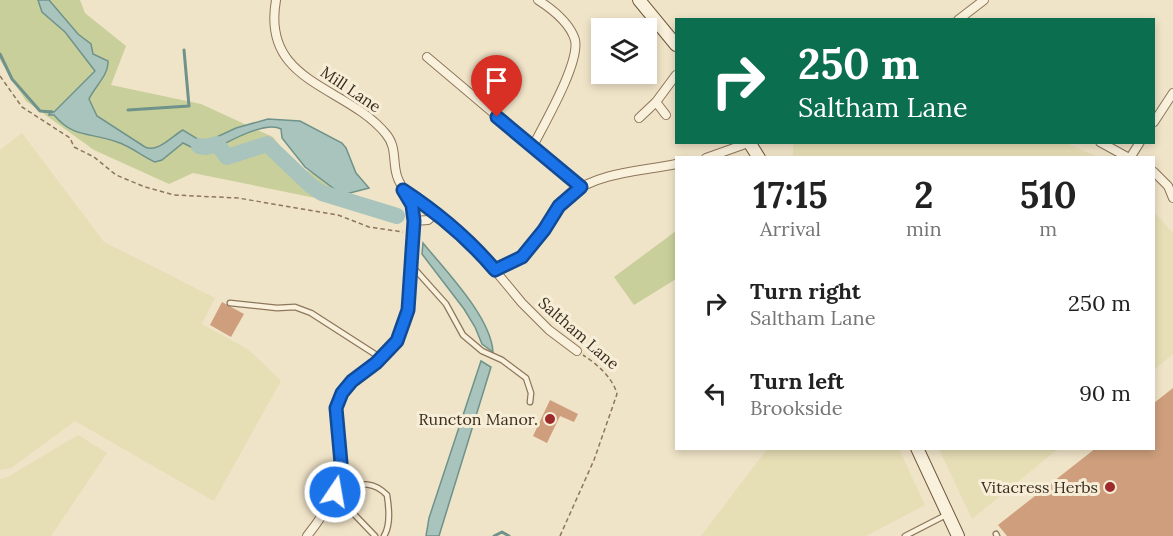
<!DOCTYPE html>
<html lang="en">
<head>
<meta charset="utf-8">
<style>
	:root { --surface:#fff; --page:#f6f6f6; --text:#222; --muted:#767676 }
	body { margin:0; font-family:Lora,serif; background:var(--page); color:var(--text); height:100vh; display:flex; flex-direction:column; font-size:22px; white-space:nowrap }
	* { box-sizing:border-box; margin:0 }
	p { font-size:20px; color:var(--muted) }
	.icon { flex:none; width:33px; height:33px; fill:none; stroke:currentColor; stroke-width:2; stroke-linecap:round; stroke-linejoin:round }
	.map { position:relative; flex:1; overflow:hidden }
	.side { position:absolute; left:675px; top:156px; width:480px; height:294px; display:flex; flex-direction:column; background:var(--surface); border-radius:0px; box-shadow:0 3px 9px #0003 }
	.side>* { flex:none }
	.guide { position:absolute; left:675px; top:18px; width:480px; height:126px; border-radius:0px; box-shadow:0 3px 9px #0003; background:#0b6e4f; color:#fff; overflow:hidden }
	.controls { position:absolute; left:591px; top:18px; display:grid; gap:12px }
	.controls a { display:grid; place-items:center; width:66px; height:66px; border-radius:0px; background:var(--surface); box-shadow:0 3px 9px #0003; font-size:30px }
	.pin { position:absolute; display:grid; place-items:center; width:51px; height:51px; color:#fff; margin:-62px -26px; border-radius:50% 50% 50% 0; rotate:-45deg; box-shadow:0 0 6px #0007 }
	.pin .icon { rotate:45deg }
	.me { position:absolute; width:66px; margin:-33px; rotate:12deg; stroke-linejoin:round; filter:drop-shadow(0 0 4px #0008) }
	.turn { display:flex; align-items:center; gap:21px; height:126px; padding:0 24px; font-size:27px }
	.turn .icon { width:78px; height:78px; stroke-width:2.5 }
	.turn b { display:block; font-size:42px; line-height:51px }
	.eta { display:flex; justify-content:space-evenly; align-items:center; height:102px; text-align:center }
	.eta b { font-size:36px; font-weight:800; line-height:42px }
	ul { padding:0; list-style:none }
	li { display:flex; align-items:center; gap:18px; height:90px; padding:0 24px }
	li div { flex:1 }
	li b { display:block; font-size:22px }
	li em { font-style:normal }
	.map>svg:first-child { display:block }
	.farmland { fill:#e6deb5 }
	.green { fill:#c9cf9b }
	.water { fill:#a9c4bc; stroke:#6f938a; stroke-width:1.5 }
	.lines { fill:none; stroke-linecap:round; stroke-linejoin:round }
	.stream { stroke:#6f938a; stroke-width:3 }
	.river { stroke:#a9c4bc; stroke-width:16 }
	.building { fill:#cf9f7d }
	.service-casing { stroke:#8d765c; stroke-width:7 }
	.minor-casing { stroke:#8d765c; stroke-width:10 }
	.secondary-casing { stroke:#6f573f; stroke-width:14 }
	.path { stroke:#8d765c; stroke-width:1.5; stroke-dasharray:4.5 3; stroke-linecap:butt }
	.service { stroke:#faf1dc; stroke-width:4.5 }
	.minor { stroke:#faf1dc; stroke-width:8 }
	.secondary { stroke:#faf1dc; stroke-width:12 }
	.route-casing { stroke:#114b97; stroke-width:15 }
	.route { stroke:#1a73e8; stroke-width:10 }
	.poi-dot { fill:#9e2a2b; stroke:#f7eed8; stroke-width:2 }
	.labels { text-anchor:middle; stroke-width:6; stroke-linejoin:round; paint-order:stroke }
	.street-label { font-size:16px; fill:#3d2e20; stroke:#f7eed8 }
	.poi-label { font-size:16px; fill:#3d2e20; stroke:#f7eed8; text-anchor:end }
</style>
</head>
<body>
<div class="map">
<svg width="1173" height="536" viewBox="0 0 1173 536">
	<rect width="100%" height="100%" fill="#f0e4c8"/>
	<g class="farmland">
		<polygon points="22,133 104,242 215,298 202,324 249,350 281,381 214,501 75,421 11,468 0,470 0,150"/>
		<polygon points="793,142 1064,142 1098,157 793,157"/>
		<polygon points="1154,212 1173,233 1173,354 1154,370"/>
		<polygon points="78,435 107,453 51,536 0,536 0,479 6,478"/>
		<polygon points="767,449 899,449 925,505 866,536 701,536"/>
		<polygon points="939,449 1058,449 972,519"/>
	</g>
	<g class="green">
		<polygon points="0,0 80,0 85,13 126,46 111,85 201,104 273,137 296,166 342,186 340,203 193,173 169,184 94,150 26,101 0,60"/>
		<polygon points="676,231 676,279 634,305 614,277"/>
	</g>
	<g class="water">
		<path d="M38,0H49L78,34L91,44L93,54L108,61C109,75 95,86 89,99L97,116L145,147C158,153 172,136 183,130L204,143L236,128L268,119L300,121L342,143L346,148L356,173L369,188L346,194L337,191L305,167L282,138L281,129C264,120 222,145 205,154L183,143L162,160L155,162C142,156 130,146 117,142C91,132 74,139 54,115H49L50,111L54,112L95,71L65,32L42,12Z"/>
		<path d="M423,243C445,270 491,317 493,352L482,344L475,327L464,309L422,254Z"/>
		<polygon points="481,361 491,367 439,536 426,536 429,518"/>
	</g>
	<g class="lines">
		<g class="stream">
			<polyline points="0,54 12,79 40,111 52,112"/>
			<polyline points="128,110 189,106 184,50"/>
			<polyline points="494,536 502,532 509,536"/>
		</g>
		<polyline class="river" points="199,146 206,147 217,144 227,157 267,144 310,185 322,193 397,216"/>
	</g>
	<g class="building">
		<polygon points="222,302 244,314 231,337 210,325"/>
		<polygon points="1173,388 1173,536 1007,536 998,525 1096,448 1154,448 1154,403"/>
		<polygon points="550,400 578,414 574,422 560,416 547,443 533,436"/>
	</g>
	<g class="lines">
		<g class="service-casing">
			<g id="service">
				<polyline points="412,266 446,304 463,335 482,351 502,360 526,378 531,393 530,402"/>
				<polyline points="230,303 277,308 295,307 311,313 381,358"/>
				<polyline points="996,534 997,536"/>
				<path d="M375,536L352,512L348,493C360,480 375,483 387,495C389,508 391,525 384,536"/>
				<polyline points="905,536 946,515"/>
			</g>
		</g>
		<g class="minor-casing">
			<g id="minor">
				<path d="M276,0C261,84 346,85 386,134C396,146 393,158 396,172C398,185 408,193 412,204C417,217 408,316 402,331C391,360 353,368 341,396C331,417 343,441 341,463C339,491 324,515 307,536"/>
				<polyline points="958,20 984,0"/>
				<polyline points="427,57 581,187"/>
				<polyline points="656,102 666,115"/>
				<polyline points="639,118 656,102 676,75"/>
				<polyline points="1154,122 1173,93"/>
				<polyline points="1100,142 1129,158"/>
				<path d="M533,146C544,124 580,63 575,40C570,23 552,9 538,0"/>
				<polyline points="706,158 751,142"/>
				<polyline points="1130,158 1140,142"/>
				<polyline points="1154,172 1168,186 1173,198"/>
				<polyline points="406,192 437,212 478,250 522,303 549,330 577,351"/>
				<polyline points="414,221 428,220 437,212"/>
				<path d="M495,270C517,259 529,251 544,231C554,218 558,204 571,194C599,172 643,171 676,164"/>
			</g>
		</g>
		<g class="secondary-casing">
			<g id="secondary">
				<polyline points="639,0 676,45"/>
				<polyline points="749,142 759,158"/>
				<polyline points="917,448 958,536"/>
			</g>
		</g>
		<g class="path">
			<polyline points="0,76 22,107 70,138 74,147 94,157 116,175 145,187 174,195 238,198 338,215 369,227 403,232"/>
			<path d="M560,536L594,460L617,394C613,378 597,364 583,355"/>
		</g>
		<use href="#service" class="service"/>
		<use href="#minor" class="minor"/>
		<use href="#secondary" class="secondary"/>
	</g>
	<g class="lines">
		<g class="route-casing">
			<path id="route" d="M335,492L341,463L336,408L342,393L352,381L376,363L397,341L408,310L414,221L412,205L403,190C438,213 468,238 495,270L522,257L544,230L559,206L581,187L497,117"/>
		</g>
		<use href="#route" class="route"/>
	</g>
	<g class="poi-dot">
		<circle cx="550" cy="419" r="6"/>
		<circle cx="1110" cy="487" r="6"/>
	</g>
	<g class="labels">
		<g class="street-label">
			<text transform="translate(351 89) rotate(34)" y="6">Mill Lane</text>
			<text transform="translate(579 333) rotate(41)" y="6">Saltham Lane</text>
		</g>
		<g class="poi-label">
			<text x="538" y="425">Runcton Manor.</text>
			<text x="1098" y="493">Vitacress Herbs</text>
		</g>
	</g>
</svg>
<div class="controls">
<a><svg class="icon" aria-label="layers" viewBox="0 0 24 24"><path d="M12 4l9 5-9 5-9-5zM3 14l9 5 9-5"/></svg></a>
</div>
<div class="pin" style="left:497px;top:117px;background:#d93025"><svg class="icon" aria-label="arrive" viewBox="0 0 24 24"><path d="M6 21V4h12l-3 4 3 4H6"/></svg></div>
<svg class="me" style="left:335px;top:492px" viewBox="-20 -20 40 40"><circle r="17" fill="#1a73e8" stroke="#fff" stroke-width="3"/><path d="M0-11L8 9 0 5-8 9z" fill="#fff"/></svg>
<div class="guide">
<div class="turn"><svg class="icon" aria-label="right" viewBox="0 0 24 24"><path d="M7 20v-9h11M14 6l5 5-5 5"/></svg><div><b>250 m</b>Saltham Lane</div></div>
</div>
<section class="side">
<div class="eta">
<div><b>17:15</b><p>Arrival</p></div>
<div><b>2</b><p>min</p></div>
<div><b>510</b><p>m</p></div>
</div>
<ul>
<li><svg class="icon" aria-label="right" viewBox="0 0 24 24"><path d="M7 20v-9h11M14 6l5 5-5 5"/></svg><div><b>Turn right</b><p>Saltham Lane</p></div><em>250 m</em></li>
<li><svg class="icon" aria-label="left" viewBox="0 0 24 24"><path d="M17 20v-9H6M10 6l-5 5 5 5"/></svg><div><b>Turn left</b><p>Brookside</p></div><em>90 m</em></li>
</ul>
</section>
</div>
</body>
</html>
